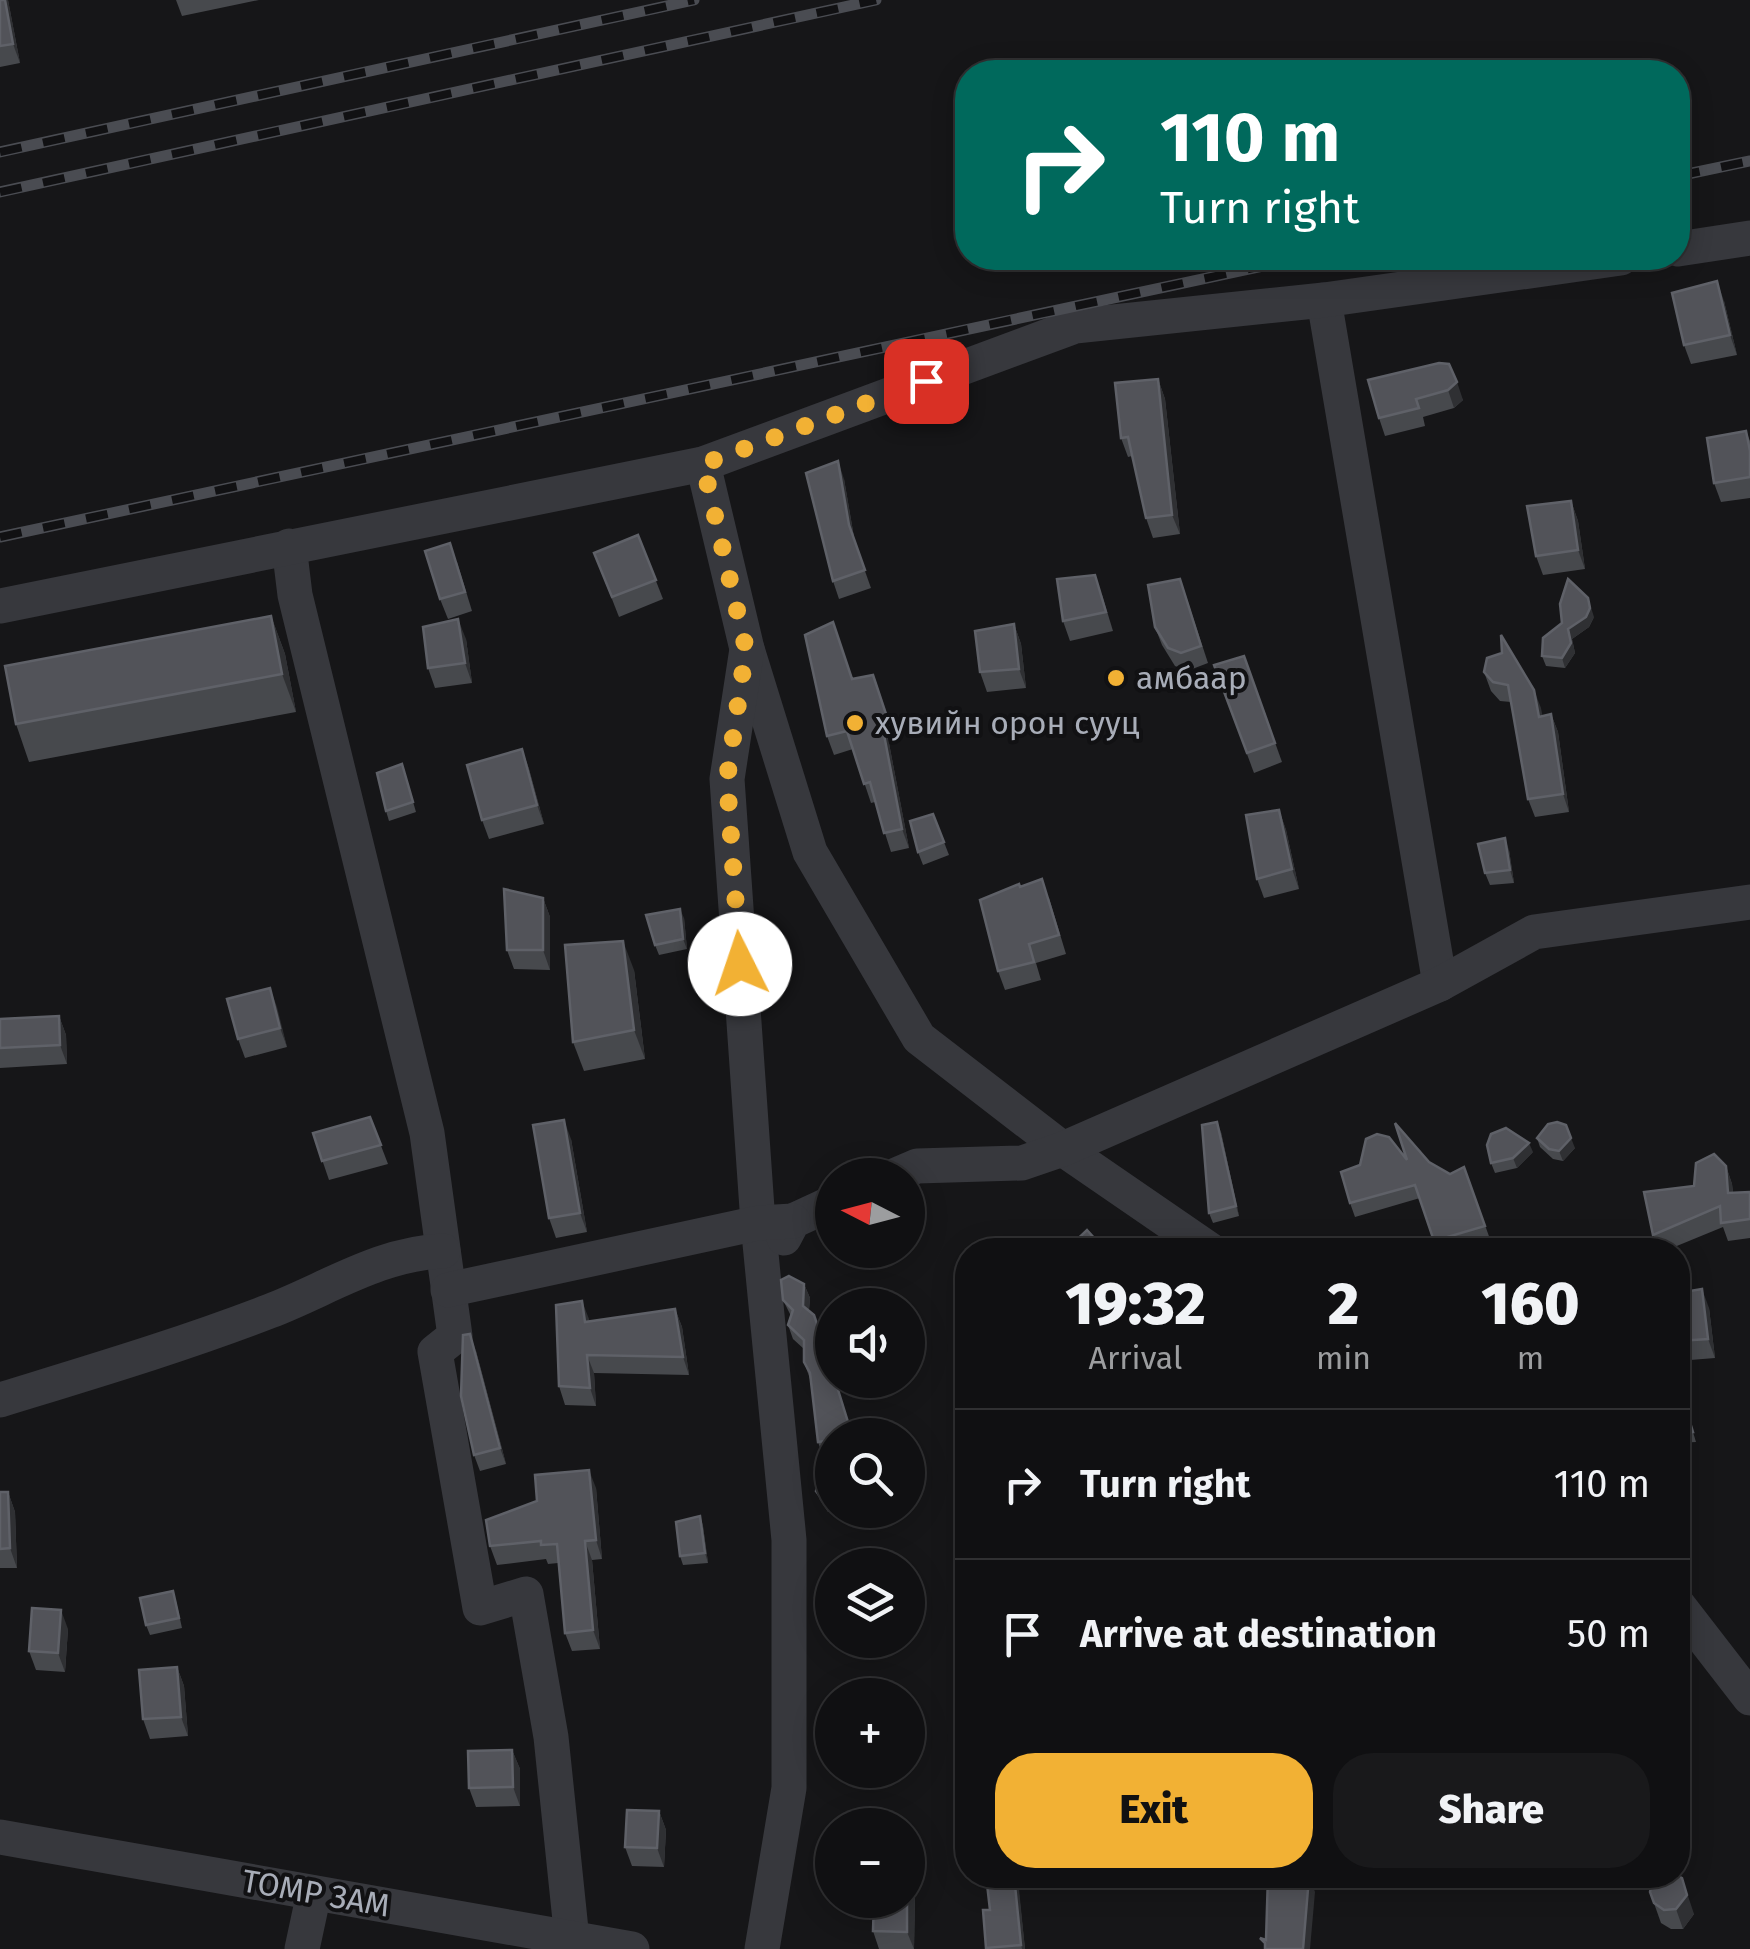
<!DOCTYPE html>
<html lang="en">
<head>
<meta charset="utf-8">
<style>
	:root { --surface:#101012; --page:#19191b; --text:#f1f3f6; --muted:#9c9d9f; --line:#303032; --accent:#f2b134 }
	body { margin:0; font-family:"Fira Sans",sans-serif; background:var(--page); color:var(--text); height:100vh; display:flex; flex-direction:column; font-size:38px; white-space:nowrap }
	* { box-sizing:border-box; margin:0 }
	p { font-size:32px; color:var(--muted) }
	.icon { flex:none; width:55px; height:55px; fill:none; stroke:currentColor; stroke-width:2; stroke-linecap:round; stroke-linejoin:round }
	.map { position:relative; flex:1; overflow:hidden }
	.panel { position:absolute; left:955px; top:1238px; width:735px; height:650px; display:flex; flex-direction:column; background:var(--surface); border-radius:40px; box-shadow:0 5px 25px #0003,0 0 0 2px var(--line) }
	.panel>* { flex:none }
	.guide { position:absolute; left:955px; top:60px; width:735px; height:210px; border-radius:40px; box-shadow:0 5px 25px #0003,0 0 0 2px var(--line); background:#00695c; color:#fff; overflow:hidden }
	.needle { width:65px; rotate:276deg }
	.buttons { position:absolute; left:815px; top:1158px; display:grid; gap:20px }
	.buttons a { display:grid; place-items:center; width:110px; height:110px; border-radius:50%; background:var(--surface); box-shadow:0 5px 25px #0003,0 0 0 2px var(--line); font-size:50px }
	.pin { position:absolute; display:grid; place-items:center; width:85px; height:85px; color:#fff; margin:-42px; border-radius:20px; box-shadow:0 5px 15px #0006 }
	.me { position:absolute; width:110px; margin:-55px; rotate:356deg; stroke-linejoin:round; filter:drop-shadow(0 0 8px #0008) }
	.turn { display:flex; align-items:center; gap:35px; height:210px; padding:0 40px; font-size:45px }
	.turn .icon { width:130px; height:130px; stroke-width:2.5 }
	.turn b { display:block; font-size:70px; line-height:85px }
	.eta { display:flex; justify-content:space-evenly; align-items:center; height:170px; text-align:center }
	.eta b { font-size:60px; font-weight:800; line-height:70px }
	.cta { display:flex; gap:20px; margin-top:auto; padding:20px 40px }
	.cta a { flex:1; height:115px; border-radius:40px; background:var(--accent); color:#111; font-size:40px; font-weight:800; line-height:115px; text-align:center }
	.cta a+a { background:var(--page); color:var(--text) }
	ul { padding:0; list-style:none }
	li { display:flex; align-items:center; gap:30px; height:150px; padding:0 40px; border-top:2px solid var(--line) }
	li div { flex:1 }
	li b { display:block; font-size:38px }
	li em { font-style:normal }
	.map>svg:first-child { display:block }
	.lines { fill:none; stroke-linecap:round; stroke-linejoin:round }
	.street { stroke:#37383d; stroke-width:35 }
	.rail-casing { stroke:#4a4c52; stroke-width:11 }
	.rail { stroke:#111113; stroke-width:8; stroke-dasharray:22; stroke-linecap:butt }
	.wall { fill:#47494d }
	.shaded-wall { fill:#2f3033 }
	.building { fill:#525359; stroke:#5f6168; stroke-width:2.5 }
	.route { stroke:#f2b134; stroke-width:18; stroke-dasharray:0 32.4 }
	.poi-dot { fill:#f2b134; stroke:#111113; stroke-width:4 }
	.labels { text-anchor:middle; stroke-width:8; stroke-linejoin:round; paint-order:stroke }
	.poi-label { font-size:32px; fill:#a8adb8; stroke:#111113; text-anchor:start }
	.street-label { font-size:32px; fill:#a8adb8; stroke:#111113 }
</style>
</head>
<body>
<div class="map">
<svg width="1750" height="1949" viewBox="0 0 1750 1949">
	<rect width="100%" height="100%" fill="#161618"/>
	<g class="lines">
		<g class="street">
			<polyline points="1678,249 1750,238"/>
			<polyline points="1324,300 1440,984"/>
			<polyline points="703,464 747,649 810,852 919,1038 1063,1149 1210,1250"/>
			<polyline points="289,546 295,595 427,1133 455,1336 435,1352 480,1608 526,1594 551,1737 573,1949"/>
			<polyline points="0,606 703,464 1075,326 1324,300 1621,258"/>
			<polyline points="747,649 727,779 758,1223 789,1540 789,1788 762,1949"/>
			<polyline points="896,1175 917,1166 1022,1163 1063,1149 1440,984 1534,932 1750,902"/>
			<polyline points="784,1238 793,1221 832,1203"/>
			<polyline points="448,1290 758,1223 793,1221"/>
			<path d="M0,1400C91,1372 182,1345 270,1311C327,1289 381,1253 443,1251"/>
			<polyline points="1678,1605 1750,1698"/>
			<polyline points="0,1837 632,1949"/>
			<polyline points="302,1949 314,1893"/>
		</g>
		<g class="rail-casing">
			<g id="rail">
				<polyline points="0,152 694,0"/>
				<polyline points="1678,176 1750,161"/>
				<polyline points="0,192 876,0"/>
				<polyline points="0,537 1300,258"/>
			</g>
		</g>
		<use href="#rail" class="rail"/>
	</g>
	<g class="wall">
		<polygon points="0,0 8,0 20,63 0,67"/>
		<polygon points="176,0 259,0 182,16"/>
		<polygon points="1724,301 1737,355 1691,364 1684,345"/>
		<polygon points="1439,363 1463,400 1454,408 1423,417 1425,426 1385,436 1379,418"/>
		<polygon points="1158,379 1165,399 1180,534 1153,538 1146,518 1132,456 1128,457 1121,438"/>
		<polygon points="1746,431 1750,441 1750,498 1721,502 1714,483"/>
		<polygon points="844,479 855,543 871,588 839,599 833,581"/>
		<polygon points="1571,501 1578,521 1585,569 1543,575 1536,556"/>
		<polygon points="638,535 663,599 619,617 594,553"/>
		<polygon points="457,562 472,611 448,619 440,599"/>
		<polygon points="1102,595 1113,631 1070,641 1063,621"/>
		<polygon points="1186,596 1208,663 1187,671 1175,666 1162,645 1155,627"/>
		<polygon points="271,616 285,654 296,712 29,762 16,724"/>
		<polygon points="1594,617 1589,627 1572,639 1575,653 1565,668 1546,666 1542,656"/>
		<polygon points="1014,624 1021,644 1026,688 987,692 980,672"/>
		<polygon points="466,639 472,683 435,688 428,668"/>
		<polygon points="1244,656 1282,762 1254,773 1214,665"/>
		<polygon points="1484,672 1534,690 1542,716 1551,714 1558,732 1569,812 1535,817 1528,799 1511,702 1500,701 1491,691"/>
		<polygon points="873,675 894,736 888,738 909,848 891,852 875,802 871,803 853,749 834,755 827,736 852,679"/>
		<polygon points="522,749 529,769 544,824 489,839 482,820"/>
		<polygon points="402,764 416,812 389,821 386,811"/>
		<polygon points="1279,810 1286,830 1299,889 1264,898 1257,879"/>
		<polygon points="933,814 949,855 923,865 918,852"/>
		<polygon points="1509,850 1514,883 1490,885 1485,873"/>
		<polygon points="1020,887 1049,898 1066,954 1036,963 1041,980 1005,990 998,971"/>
		<polygon points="543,898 550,917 550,970 514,969 507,950"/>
		<polygon points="684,918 687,949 659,955 655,945"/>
		<polygon points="634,970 645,1059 584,1071 573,1042"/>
		<polygon points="270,988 287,1047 245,1058 238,1039"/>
		<polygon points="59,1016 66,1035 67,1064 0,1068 0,1019"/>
		<polygon points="370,1117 388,1164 329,1180 313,1133"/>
		<polygon points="1221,1132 1239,1216 1213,1223 1209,1213"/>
		<polygon points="1537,1138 1575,1148 1563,1161 1553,1159 1540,1147"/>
		<polygon points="571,1139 587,1232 556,1238 549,1218"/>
		<polygon points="1533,1152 1517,1168 1495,1173 1491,1163"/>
		<polygon points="1407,1160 1429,1162 1450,1174 1464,1167 1490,1239 1455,1250 1437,1250 1420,1198 1355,1217 1350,1203"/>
		<polygon points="1726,1166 1732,1184 1733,1193 1750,1192 1750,1238 1728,1241 1723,1227 1667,1250 1659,1250 1653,1235 1694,1186"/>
		<polygon points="804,1284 810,1298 809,1310 837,1385 832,1435 832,1454 823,1456 818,1442 810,1379 804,1362 804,1349 793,1339 788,1325 791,1316 783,1300"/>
		<polygon points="1678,1293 1709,1308 1715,1358 1678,1361"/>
		<polygon points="675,1309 682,1327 689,1375 594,1373 596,1406 565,1405 559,1386 589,1319 589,1322"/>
		<polygon points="476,1351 506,1464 480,1471 474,1455"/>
		<polygon points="1682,1396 1696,1442 1678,1443 1678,1398"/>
		<polygon points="832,1470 832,1510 840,1510 828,1512 820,1500 816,1491"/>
		<polygon points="596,1488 602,1559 592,1560 600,1649 572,1651 565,1633 558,1563 548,1564 546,1559 497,1565 490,1546 537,1501"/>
		<polygon points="0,1492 8,1492 15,1512 17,1568 0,1568"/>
		<polygon points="700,1516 703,1526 708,1563 683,1565 680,1556"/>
		<polygon points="176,1601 182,1628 150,1635 146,1625"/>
		<polygon points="68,1629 65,1672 36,1670 29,1651"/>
		<polygon points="177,1667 184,1686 188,1736 150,1739 143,1719"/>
		<polygon points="512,1750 520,1769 520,1806 476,1807 469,1788"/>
		<polygon points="659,1811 666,1830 664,1867 632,1866 625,1847"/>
		<polygon points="986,1875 1017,1875 1025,1949 987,1949 990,1910"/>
		<polygon points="915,1890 914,1949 879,1949 873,1931"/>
		<polygon points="1650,1892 1694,1914 1683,1929 1671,1929 1661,1923"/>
	</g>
	<g class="shaded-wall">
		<polygon points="5,0 8,0 20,63 13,44"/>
		<polygon points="1717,281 1724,301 1737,355 1730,335"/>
		<polygon points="1158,379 1165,399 1180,534 1172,515"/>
		<polygon points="1457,382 1463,400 1454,408 1448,390"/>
		<polygon points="838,461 844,479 855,543 871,588 849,525"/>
		<polygon points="1571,501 1578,521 1585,569 1578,550"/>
		<polygon points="1588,598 1594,617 1589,627 1572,639 1575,653 1565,668 1562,658 1568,629"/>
		<polygon points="271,616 285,654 296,712 282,674"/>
		<polygon points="458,619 466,639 472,683 465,663"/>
		<polygon points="1014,624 1021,644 1026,688 1019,669"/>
		<polygon points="1534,690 1541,708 1546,735 1539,717"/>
		<polygon points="1551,714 1558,732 1569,812 1563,794"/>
		<polygon points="881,719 888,738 909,848 902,829"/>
		<polygon points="522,749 529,769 544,824 537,805"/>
		<polygon points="1279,810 1286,830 1299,889 1292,869"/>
		<polygon points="1505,838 1509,850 1514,883 1510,870"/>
		<polygon points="543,898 550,917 550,970 543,950"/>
		<polygon points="680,909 684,918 687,949 683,939"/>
		<polygon points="623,941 634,970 645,1059 634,1030"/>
		<polygon points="270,988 277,1007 287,1047 280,1028"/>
		<polygon points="59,1016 66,1035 67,1064 60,1045"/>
		<polygon points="564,1120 571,1139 587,1232 580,1213"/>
		<polygon points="1217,1122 1221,1132 1239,1216 1236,1206"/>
		<polygon points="1571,1138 1575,1148 1563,1161 1559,1151"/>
		<polygon points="1529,1143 1533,1152 1517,1168 1513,1158"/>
		<polygon points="1726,1166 1732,1184 1735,1211 1728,1193"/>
		<polygon points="804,1284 810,1298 808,1320 803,1306"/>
		<polygon points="1702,1289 1709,1308 1715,1358 1708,1339"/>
		<polygon points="582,1301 589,1319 591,1340 585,1322"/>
		<polygon points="675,1309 682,1327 689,1375 683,1357"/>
		<polygon points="470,1334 476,1351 506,1464 500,1448"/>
		<polygon points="587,1355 594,1373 596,1406 590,1388"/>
		<polygon points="589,1470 596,1488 602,1559 596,1540"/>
		<polygon points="8,1492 15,1512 17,1568 10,1548"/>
		<polygon points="700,1516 703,1526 708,1563 705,1553"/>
		<polygon points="585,1541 592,1560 600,1649 593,1630"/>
		<polygon points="61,1610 68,1629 65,1672 58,1653"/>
		<polygon points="177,1667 184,1686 188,1736 181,1717"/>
		<polygon points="512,1750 520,1769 520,1806 513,1787"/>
		<polygon points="659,1811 666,1830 664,1867 657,1848"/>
		<polygon points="908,1871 915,1890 914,1949 907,1932"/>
		<polygon points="1014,1875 1017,1875 1018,1879 1025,1949 1022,1949 1021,1945"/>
		<polygon points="1309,1877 1315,1892 1310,1949 1303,1949"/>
		<polygon points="1682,1878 1694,1914 1683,1929 1676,1909"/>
	</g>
	<g class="building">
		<polygon points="0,0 5,0 13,44 0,46"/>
		<polygon points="1717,281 1730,335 1684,345 1672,293"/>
		<polygon points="1439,363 1449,364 1457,382 1448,390 1416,399 1419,408 1379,418 1368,380"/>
		<polygon points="1158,379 1172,515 1146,518 1128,437 1121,438 1115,383"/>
		<polygon points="1746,431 1750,451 1750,477 1714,483 1707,438"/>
		<polygon points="838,461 849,525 865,570 833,581 806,473"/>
		<polygon points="1571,501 1578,550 1536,556 1527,506"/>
		<polygon points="638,535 656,580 612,597 594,553"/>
		<polygon points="450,543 465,592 440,599 425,551"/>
		<polygon points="1095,575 1106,612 1063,621 1057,579"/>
		<polygon points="1180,579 1201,646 1181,653 1168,648 1155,627 1148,585"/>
		<polygon points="1568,579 1588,598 1590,608 1586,617 1568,629 1571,643 1562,658 1542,656 1543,638 1562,623 1560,604"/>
		<polygon points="271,616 282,674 16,724 5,666"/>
		<polygon points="458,619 465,663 428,668 423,627"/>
		<polygon points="833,622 852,679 873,675 887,717 881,719 902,829 884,833 870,782 864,784 847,731 827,736 805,635"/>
		<polygon points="1014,624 1019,669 980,672 975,631"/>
		<polygon points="1501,635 1534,690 1539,717 1551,714 1563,794 1528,799 1508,685 1493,682 1484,672 1487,658 1502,653"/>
		<polygon points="1244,656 1275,743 1247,753 1214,665"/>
		<polygon points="522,749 537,805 482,820 467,765"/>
		<polygon points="402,764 413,802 386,811 377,773"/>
		<polygon points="1279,810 1292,869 1257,879 1246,815"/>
		<polygon points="933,814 944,842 918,852 910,821"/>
		<polygon points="1505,838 1510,870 1485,873 1478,844"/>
		<polygon points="1042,879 1059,935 1029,944 1034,962 998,971 980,900 1019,884 1020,887"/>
		<polygon points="504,889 543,898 543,950 507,950"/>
		<polygon points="680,909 683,939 655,945 646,915"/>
		<polygon points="623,941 634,1030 573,1042 565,945"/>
		<polygon points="270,988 280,1028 238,1039 227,999"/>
		<polygon points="59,1016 60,1045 0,1048 0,1019"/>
		<polygon points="370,1117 381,1145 322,1161 313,1133"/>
		<polygon points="564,1120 580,1213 549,1218 533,1125"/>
		<polygon points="1217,1122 1236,1206 1209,1213 1202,1125"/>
		<polygon points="1557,1122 1566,1125 1571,1138 1559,1151 1549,1149 1537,1138 1548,1124"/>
		<polygon points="1395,1123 1429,1162 1450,1174 1464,1167 1485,1226 1434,1241 1415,1185 1350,1203 1341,1172 1360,1165 1366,1139 1377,1134 1389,1137 1407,1160"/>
		<polygon points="1506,1128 1529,1143 1513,1158 1491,1163 1487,1145 1491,1134"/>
		<polygon points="1714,1154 1726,1166 1728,1193 1750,1192 1750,1219 1721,1223 1720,1206 1653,1235 1644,1192 1694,1186 1696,1163"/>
		<polygon points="1087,1230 1105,1250 1066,1250"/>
		<polygon points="789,1276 804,1284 803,1306 814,1315 824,1345 832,1351 832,1380 835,1380 852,1435 832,1435 832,1440 818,1442 810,1373 804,1362 804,1340 788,1325 793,1310 783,1300 781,1280"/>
		<polygon points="1702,1289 1708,1339 1678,1341 1678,1293"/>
		<polygon points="582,1301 585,1322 675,1309 683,1357 587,1355 590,1388 559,1386 556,1305"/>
		<polygon points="470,1334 500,1448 474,1455 461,1396 463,1335"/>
		<polygon points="1682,1396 1693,1432 1678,1433 1678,1398"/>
		<polygon points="827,1463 832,1470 832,1501 824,1502 816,1491"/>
		<polygon points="589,1470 596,1540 585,1541 593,1630 565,1633 557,1544 541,1545 541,1541 490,1546 486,1520 537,1501 535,1475"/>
		<polygon points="0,1492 8,1492 10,1548 0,1549"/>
		<polygon points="700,1516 705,1553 680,1556 676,1522"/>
		<polygon points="173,1591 179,1618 146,1625 140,1598"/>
		<polygon points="32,1608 61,1610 58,1653 29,1651"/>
		<polygon points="177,1667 181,1717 143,1719 139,1670"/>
		<polygon points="512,1750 513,1787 469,1788 468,1751"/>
		<polygon points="627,1810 659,1811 657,1848 625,1847"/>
		<polygon points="986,1875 1014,1875 1021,1945 986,1948 983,1910 990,1910"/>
		<polygon points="1268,1875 1309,1877 1303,1949 1265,1949 1265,1943 1260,1938 1266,1940"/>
		<polygon points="1664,1875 1676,1875 1682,1878 1687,1895 1676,1909 1664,1910 1654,1903 1650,1892 1653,1880"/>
		<polygon points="874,1900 907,1900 907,1932 873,1931"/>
	</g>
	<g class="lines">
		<polyline class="route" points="740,964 727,779 746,649 703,464 926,381"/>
	</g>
	<g class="poi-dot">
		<circle cx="1116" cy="678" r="10"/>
		<circle cx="855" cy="723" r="10"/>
	</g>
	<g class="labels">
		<g class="poi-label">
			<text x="1136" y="689">амбаар</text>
			<text x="875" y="734">хувийн орон сууц</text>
		</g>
		<g class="street-label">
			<text transform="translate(316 1893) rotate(10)" y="11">ТОМР ЗАМ</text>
		</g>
	</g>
</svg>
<div class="buttons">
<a><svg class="needle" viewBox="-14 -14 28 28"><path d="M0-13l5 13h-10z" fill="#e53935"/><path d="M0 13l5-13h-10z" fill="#9c9d9f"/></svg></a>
<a><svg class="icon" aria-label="sound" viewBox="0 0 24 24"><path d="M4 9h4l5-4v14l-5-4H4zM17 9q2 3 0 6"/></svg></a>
<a><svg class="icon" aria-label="search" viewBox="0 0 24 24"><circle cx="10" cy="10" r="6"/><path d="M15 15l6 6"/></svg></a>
<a><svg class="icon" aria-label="layers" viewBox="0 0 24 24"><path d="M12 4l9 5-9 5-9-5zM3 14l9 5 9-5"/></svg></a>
<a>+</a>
<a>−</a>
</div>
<div class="pin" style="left:926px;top:381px;background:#d93025"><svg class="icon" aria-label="arrive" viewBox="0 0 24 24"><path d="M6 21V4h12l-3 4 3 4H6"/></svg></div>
<svg class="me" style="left:740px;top:964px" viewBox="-20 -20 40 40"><circle r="19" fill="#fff"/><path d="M0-13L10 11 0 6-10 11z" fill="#f2b134"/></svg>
<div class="guide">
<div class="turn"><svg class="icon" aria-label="right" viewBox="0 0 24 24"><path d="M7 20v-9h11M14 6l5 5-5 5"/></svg><div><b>110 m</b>Turn right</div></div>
</div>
<section class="panel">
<div class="eta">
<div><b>19:32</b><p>Arrival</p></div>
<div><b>2</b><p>min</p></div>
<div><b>160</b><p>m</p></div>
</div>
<ul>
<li><svg class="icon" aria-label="right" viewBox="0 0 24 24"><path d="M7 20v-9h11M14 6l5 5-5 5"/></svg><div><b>Turn right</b></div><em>110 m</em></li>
<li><svg class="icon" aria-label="arrive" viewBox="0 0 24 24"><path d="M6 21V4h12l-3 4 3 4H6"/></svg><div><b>Arrive at destination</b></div><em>50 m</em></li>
</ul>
<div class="cta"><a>Exit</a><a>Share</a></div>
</section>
</div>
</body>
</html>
